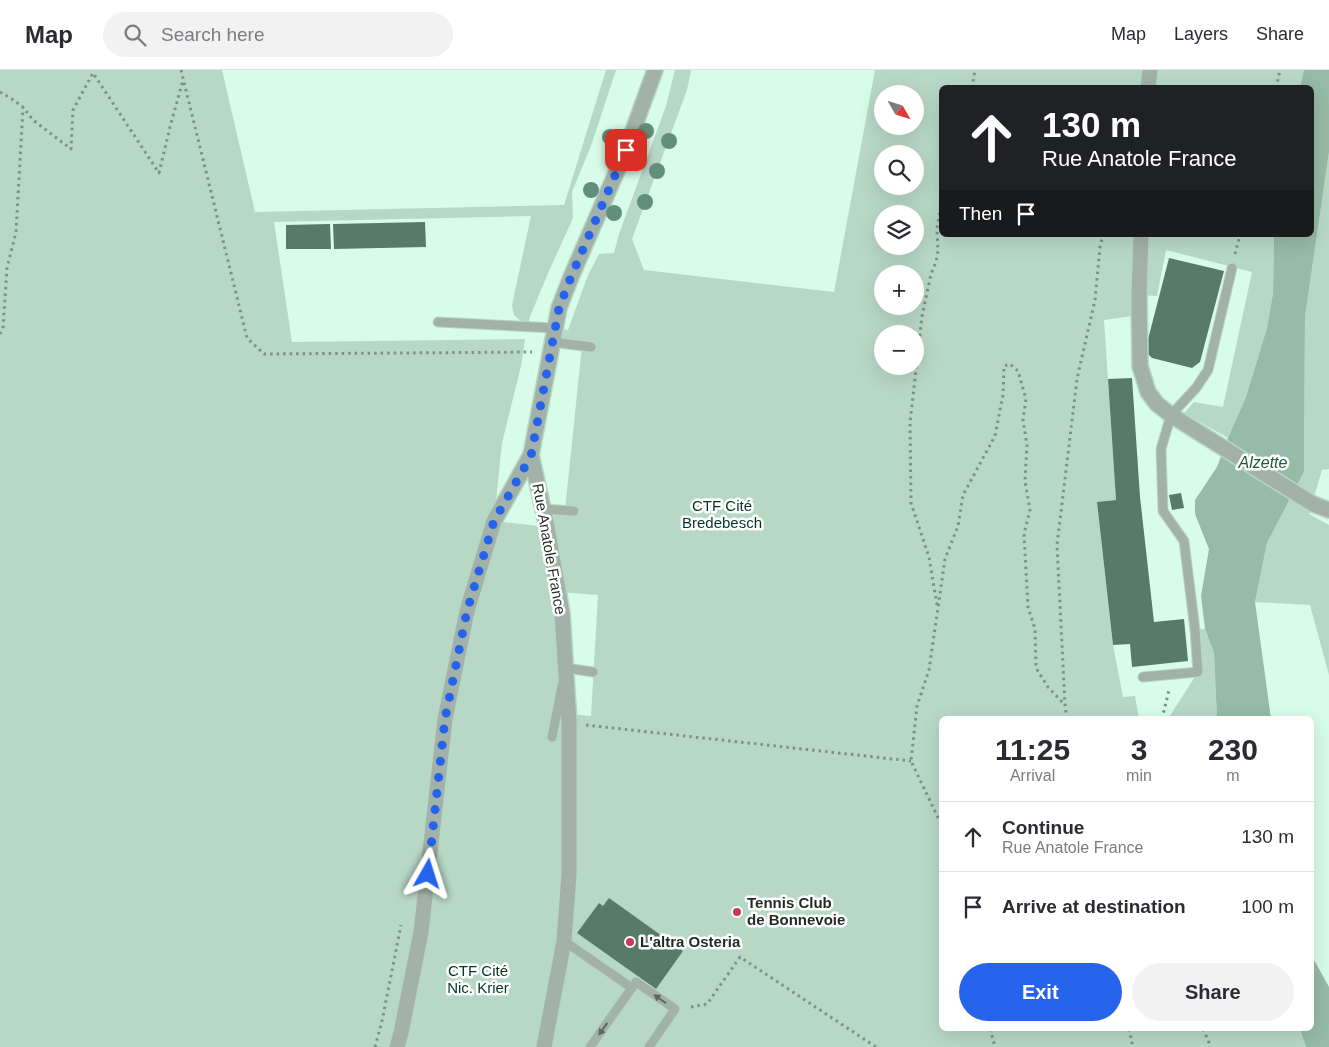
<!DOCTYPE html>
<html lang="en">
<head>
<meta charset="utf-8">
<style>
	:root { --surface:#fff; --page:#f2f2f3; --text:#2b2b33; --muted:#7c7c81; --line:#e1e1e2; --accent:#2563eb }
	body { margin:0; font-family:Helvetica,sans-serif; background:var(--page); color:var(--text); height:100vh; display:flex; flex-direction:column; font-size:19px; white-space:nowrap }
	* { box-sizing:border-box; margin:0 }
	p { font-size:16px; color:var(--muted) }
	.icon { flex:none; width:28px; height:28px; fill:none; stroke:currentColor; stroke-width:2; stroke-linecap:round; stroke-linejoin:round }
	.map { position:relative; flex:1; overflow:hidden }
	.side { position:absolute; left:939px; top:646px; width:375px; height:315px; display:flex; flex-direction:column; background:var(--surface); border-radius:8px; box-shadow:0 5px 20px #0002 }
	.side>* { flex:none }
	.banner { position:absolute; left:939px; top:15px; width:375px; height:152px; border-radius:8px; box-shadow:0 5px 20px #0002; background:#202124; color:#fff; overflow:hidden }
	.needle { width:32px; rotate:129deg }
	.fabs { position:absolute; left:874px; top:15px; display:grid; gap:10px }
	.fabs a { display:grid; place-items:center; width:50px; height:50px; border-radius:50%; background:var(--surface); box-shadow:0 5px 20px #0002; font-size:25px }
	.pin { position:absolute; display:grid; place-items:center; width:42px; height:42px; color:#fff; margin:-21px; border-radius:10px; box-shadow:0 2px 8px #0006 }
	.me { position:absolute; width:55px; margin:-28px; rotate:6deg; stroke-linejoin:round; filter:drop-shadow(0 0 4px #0008) }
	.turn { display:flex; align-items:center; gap:18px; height:105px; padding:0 20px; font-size:22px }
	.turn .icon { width:65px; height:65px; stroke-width:2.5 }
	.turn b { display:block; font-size:35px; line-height:42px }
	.then { display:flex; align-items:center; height:48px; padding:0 20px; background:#0003; gap:10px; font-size:19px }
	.eta { display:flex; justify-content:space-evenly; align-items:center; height:85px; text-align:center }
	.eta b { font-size:30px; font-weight:700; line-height:35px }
	.primary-button { display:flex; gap:10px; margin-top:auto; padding:10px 20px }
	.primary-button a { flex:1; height:58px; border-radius:30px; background:var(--accent); color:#fff; font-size:20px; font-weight:700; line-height:58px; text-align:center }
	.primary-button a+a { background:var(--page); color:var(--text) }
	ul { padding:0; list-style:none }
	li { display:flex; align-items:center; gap:15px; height:70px; padding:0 20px; border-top:1px solid var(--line) }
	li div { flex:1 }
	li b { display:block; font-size:19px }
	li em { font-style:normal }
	header { display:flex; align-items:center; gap:30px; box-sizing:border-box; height:70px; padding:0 25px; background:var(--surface); border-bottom:1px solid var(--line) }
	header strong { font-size:24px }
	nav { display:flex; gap:28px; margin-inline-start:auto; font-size:18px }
	.search { width:350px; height:45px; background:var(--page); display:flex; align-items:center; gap:12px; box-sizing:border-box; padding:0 18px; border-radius:28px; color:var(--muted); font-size:19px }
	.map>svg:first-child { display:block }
	.green { fill:#b8d8c6; fill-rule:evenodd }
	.water { fill:#96bba6 }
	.building { fill:#587a68 }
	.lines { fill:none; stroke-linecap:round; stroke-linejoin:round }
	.service-casing { stroke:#b6d7c5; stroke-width:11 }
	.minor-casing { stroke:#b6d7c5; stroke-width:18 }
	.path { stroke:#7a9386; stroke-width:3; stroke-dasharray:2.5 4; stroke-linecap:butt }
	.service { stroke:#a2b2a9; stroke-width:9 }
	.minor { stroke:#a2b2a9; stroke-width:15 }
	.tree { fill:#628f7b }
	.oneway { fill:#596860 }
	.route { stroke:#2563eb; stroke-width:9; stroke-dasharray:0 16.2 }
	.poi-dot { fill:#c7385b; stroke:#fff; stroke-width:2 }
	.labels { text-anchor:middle; stroke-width:5; stroke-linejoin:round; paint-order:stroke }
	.park-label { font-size:15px; fill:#033622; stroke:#fff }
	.street-label { font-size:15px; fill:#1e2c25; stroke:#fff }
	.poi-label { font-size:15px; font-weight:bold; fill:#1e2c25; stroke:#fff; text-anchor:start }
	.water-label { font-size:16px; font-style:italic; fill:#1b5a3f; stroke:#fff }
</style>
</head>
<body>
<header>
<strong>Map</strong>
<div class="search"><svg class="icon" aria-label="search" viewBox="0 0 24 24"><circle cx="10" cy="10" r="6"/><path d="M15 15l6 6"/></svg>Search here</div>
<nav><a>Map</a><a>Layers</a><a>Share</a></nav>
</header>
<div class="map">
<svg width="1329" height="977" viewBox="0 0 1329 977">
	<rect width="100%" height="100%" fill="#d7fce8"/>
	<g class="green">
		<path d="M0,0H222L255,142L564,135L606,0H616L591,76L572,122L573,148L549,201L531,244L527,257L514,245L512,235L531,146L274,152L292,272L525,269L521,296L502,373L494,451L547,457L543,439L565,440L582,276L552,272L554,258L568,260L588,205L599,184L614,183L619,164L666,36L675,0H691L687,20L632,169L644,200L834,222L875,0H1304L1300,18H941V165H1274L1273,223L1267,258L1246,327L1228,368L1184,343L1194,332L1223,337L1252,202L1166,180L1157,226L1139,225V245L1104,250L1116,430L1097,432L1113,575L1123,627L1135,626L1139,649H941V959H1300L1306,977H955L954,976V977H0ZM882,24H915V56H882ZM882,84H915V116H882ZM882,144H915V176H882ZM882,204H915V236H882ZM882,264H915V296H882ZM559,522L598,525L591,646L569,644Z"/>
		<polygon points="1329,82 1329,399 1322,400 1309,444 1329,455 1329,605 1310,535 1255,532 1267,473 1304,402 1305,247"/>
		<polygon points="1205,559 1214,583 1217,649 1168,649 1198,602 1195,560"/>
	</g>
	<g class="water">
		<polygon points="1304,0 1329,0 1329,82 1305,247 1304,402 1267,473 1255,532 1271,649 1217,649 1214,583 1205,559 1201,526 1209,479 1195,444 1195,430 1217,397 1228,368 1246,327 1267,258 1273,223 1274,165 1311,165 1311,18 1300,17"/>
		<polygon points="1311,876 1314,890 1329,917 1329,977 1306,977 1300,959 1311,959"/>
	</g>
	<g class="building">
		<polygon points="425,152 426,177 334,179 333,154"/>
		<polygon points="330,154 331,179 286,179 286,155"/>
		<polygon points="1169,188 1224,201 1200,292 1192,298 1152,288 1145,281"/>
		<polygon points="1132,308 1140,427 1154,552 1184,549 1188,591 1132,597 1130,574 1113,575 1097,432 1116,430 1108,309"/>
		<polygon points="1181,423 1184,438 1172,440 1169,425"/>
		<polygon points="609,828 683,881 656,919 577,863 599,833 603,836"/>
	</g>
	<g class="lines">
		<g class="service-casing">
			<g id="service">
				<polyline points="438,252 554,258"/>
				<polyline points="552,272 591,277"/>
				<polyline points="543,439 574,441"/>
				<polyline points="565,601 566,598 593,602"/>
				<polyline points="1143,607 1198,602 1195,560 1184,471 1163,441 1161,379 1171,345 1196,318 1208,300 1232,198"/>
				<polyline points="552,667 562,616"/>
				<polyline points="564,871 632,918"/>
				<polyline points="590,977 636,912 675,939 649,977"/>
			</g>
		</g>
		<g class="minor-casing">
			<g id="minor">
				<polyline points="1148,18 1150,0"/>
				<polyline points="1141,165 1139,225 1140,296 1148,322 1157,334 1171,345 1313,434 1329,440"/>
				<polyline points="397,977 401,963 421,862 445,649 467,541 494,451 531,385"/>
				<polyline points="544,977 564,871 569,804 569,653 562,543 547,457 531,385 559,238 571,207 626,80 655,0"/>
			</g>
		</g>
		<g class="path">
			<polyline points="181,0 247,268 264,284 532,282"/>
			<polyline points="972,18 975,0"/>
			<polyline points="1276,18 1280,0"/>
			<polyline points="0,22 12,29 23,37 33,50 71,79 73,40 93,3 159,103 170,57 183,10"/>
			<polyline points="1235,184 1240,165"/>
			<polyline points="0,264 3,258 7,198 16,162 23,38"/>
			<polyline points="937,535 929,487 911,433 910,353 922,246 931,204 936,192 938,181 937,158 941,136"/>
			<polyline points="1067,649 1065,635 1057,475 1077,309 1095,230 1100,177 1103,165"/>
			<polyline points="1162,649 1169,620"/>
			<polyline points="586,655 911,691"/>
			<polyline points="941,754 911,691 917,636 929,600 945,489 958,456 963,425 995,366 1003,325 1004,296 1010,294 1018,301 1026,329 1023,350 1027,375 1025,411 1030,440 1024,464 1028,537 1035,559 1036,598 1048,617 1065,635"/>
			<polyline points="691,937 707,934 740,887 876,977"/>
			<polyline points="990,959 995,977"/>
			<polyline points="1129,959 1133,977"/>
			<polyline points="1203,959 1211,977"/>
			<polyline points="375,977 382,951 401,855"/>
		</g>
		<use href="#service" class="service"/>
		<use href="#minor" class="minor"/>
	</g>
	<g class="tree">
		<circle cx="646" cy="61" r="8"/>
		<circle cx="610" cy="67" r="8"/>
		<circle cx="669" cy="71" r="8"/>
		<circle cx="657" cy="101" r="8"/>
		<circle cx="591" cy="120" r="8"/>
		<circle cx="645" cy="132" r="8"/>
		<circle cx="614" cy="143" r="8"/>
	</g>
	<defs><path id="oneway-solid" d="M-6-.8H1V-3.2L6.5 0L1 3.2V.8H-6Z" transform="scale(1.25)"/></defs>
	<g class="oneway">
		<use href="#oneway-solid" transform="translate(660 929) rotate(-145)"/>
		<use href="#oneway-solid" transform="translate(603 959) rotate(125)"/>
	</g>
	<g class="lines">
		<polyline class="route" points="428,804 445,649 467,541 494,451 531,386 559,238 571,207 626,80"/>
	</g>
	<g class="poi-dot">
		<circle cx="737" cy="842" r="5"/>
		<circle cx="630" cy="872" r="5"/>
	</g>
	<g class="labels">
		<g class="park-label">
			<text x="722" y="441">CTF Cité<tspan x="722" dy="17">Bredebesch</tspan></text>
			<text x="478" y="906">CTF Cité<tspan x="478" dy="17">Nic. Krier</tspan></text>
		</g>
		<g class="street-label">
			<text transform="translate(549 479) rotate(80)" y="5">Rue Anatole France</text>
		</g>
		<g class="poi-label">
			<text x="747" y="838">Tennis Club<tspan x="747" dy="17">de Bonnevoie</tspan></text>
			<text x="640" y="877">L'altra Osteria</text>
		</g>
		<g class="water-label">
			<text x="1263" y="398">Alzette</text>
		</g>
	</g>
</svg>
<div class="fabs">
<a><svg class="needle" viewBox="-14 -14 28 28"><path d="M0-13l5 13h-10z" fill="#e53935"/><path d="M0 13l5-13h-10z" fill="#7c7c81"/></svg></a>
<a><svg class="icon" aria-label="search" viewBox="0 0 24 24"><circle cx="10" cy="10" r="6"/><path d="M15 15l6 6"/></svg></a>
<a><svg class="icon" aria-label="layers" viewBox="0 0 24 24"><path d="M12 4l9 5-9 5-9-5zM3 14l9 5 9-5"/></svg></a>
<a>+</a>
<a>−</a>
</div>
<div class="pin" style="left:626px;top:80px;background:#d93025"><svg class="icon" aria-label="arrive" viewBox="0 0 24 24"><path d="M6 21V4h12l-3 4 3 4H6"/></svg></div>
<svg class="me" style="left:428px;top:804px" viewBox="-20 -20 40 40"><path d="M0-17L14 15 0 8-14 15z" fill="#2563eb" stroke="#fff" stroke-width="4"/></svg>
<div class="banner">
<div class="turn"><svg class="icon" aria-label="ahead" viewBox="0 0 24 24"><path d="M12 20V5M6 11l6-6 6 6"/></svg><div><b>130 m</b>Rue Anatole France</div></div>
<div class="then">Then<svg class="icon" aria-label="arrive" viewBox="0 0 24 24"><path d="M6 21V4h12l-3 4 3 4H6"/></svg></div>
</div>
<section class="side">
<div class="eta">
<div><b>11:25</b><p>Arrival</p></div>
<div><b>3</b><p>min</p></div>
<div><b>230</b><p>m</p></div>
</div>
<ul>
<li><svg class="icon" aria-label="ahead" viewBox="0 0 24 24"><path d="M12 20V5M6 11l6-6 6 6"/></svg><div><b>Continue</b><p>Rue Anatole France</p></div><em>130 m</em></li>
<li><svg class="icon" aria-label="arrive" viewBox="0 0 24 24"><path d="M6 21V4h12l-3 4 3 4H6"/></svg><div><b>Arrive at destination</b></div><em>100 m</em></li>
</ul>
<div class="primary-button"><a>Exit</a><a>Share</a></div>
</section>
</div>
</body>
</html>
